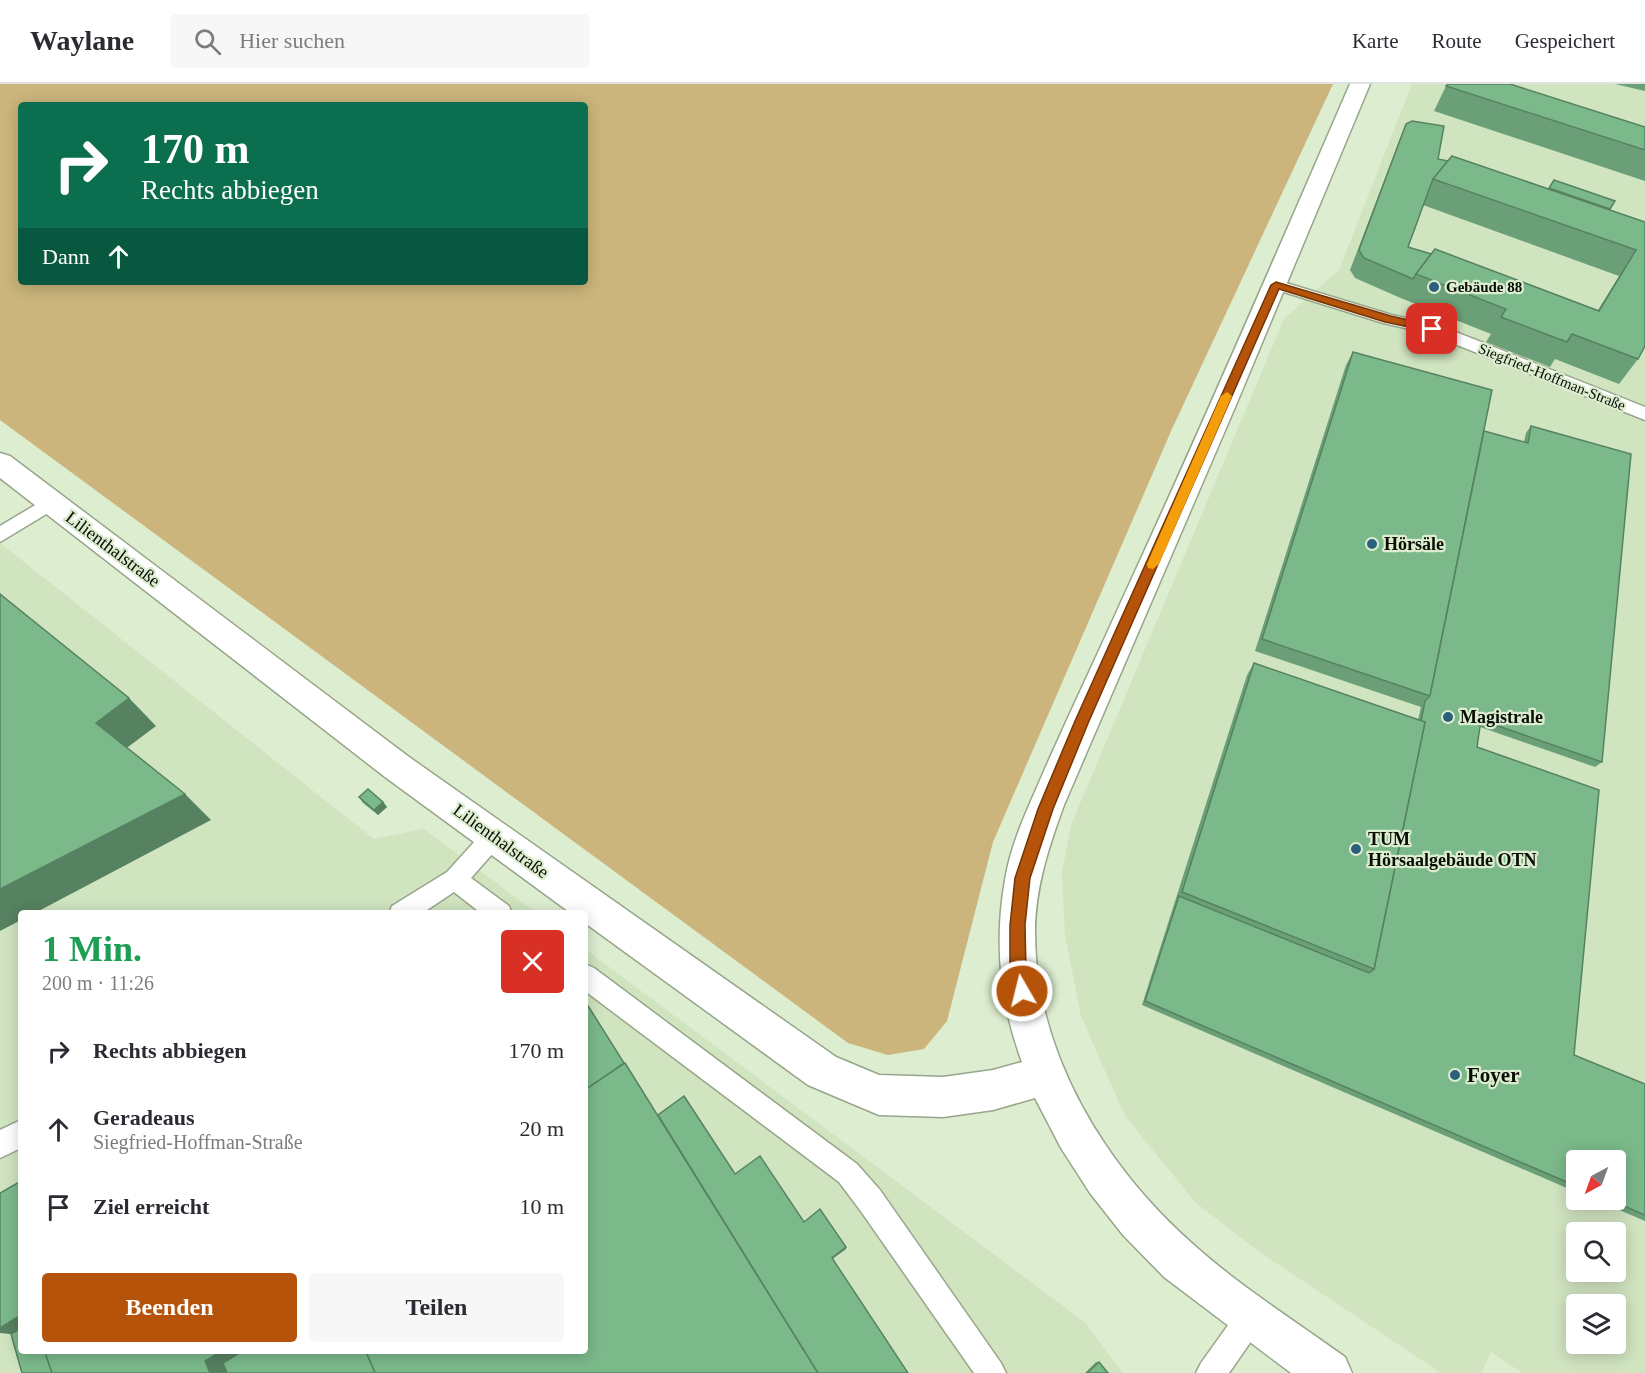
<!DOCTYPE html>
<html lang="de">
<head>
<meta charset="utf-8">
<style>
	:root { --surface:#fff; --page:#f7f7f7; --text:#2b2b33; --muted:#7c7c81; --line:#e1e1e2; --accent:#b45309 }
	body { margin:0; font-family:"Times New Roman",serif; background:var(--page); color:var(--text); height:100vh; display:flex; flex-direction:column; font-size:22px; white-space:nowrap }
	* { box-sizing:border-box; margin:0 }
	p { font-size:20px; color:var(--muted) }
	.icon { flex:none; width:33px; height:33px; fill:none; stroke:currentColor; stroke-width:2; stroke-linecap:round; stroke-linejoin:round }
	.map { position:relative; flex:1; overflow:hidden }
	.side { position:absolute; left:18px; top:826px; width:570px; height:444px; display:flex; flex-direction:column; background:var(--surface); border-radius:6px; box-shadow:0 3px 15px #0003 }
	.side>* { flex:none }
	.banner { position:absolute; left:18px; top:18px; width:570px; height:183px; border-radius:6px; box-shadow:0 3px 15px #0003; background:#0b6e4f; color:#fff; overflow:hidden }
	.needle { width:39px; rotate:221deg }
	.fabs { position:absolute; left:1566px; top:1066px; display:grid; gap:12px }
	.fabs a { display:grid; place-items:center; width:60px; height:60px; border-radius:6px; background:var(--surface); box-shadow:0 3px 15px #0003; font-size:30px }
	.pin { position:absolute; display:grid; place-items:center; width:51px; height:51px; color:#fff; margin:-26px; border-radius:12px; box-shadow:0 3px 9px #0006 }
	.me { position:absolute; width:66px; margin:-33px; rotate:352deg; stroke-linejoin:round; filter:drop-shadow(0 0 4px #0008) }
	.turn { display:flex; align-items:center; gap:21px; height:126px; padding:0 24px; font-size:27px }
	.turn .icon { width:78px; height:78px; stroke-width:2.5 }
	.turn b { display:block; font-size:42px; line-height:51px }
	.then { display:flex; align-items:center; height:57px; padding:0 24px; background:#0003; gap:12px; font-size:22px }
	.round { display:grid; place-items:center; flex:none; width:63px; height:63px; border-radius:6px; background:var(--page) }
	.headline { display:flex; align-items:center; justify-content:space-between; height:102px; padding:0 24px }
	h1 { font-size:36px; font-weight:600; line-height:45px; color:#1e9e55 }
	.primary-button { display:flex; gap:12px; margin-top:auto; padding:12px 24px }
	.primary-button a { flex:1; height:69px; border-radius:6px; background:var(--accent); color:#fff; font-size:24px; font-weight:600; line-height:69px; text-align:center }
	.primary-button a+a { background:var(--page); color:var(--text) }
	ul { padding:0; list-style:none }
	li { display:flex; align-items:center; gap:18px; height:78px; padding:0 24px }
	li div { flex:1 }
	li b { display:block; font-size:22px }
	li em { font-style:normal }
	header { display:flex; align-items:center; gap:36px; box-sizing:border-box; height:84px; padding:0 30px; background:var(--surface); border-bottom:2px solid var(--line) }
	header strong { font-size:28px }
	nav { display:flex; gap:33px; margin-inline-start:auto; font-size:21px }
	.search { width:420px; height:54px; background:var(--page); display:flex; align-items:center; gap:15px; box-sizing:border-box; padding:0 21px; border-radius:6px; color:var(--muted); font-size:22px }
	.map>svg:first-child { display:block }
	.built { fill:#d0e4c0; fill-rule:evenodd }
	.green { fill:#cbb57c; fill-rule:evenodd }
	.lines { fill:none; stroke-linecap:round; stroke-linejoin:round }
	.service-casing { stroke:#97a68b; stroke-width:3 }
	.minor-casing { stroke:#97a68b; stroke-width:3 }
	.service { fill:#fff; fill-rule:evenodd }
	.minor { fill:#fff; fill-rule:evenodd }
	.wall { fill:#6a9f77; fill-rule:evenodd }
	.shaded-wall { fill:#568261 }
	.building { fill:#7bb98a; stroke:#568261; stroke-width:1.5 }
	.route { fill:#b45309; stroke:#753606; stroke-width:1.5 }
	.slow { fill:#f59e0b }
	.poi-dot { fill:#2a607b; stroke:#ddedd0; stroke-width:2 }
	.labels { text-anchor:middle; stroke-width:4.5; stroke-linejoin:round; paint-order:stroke }
	.far-poi-label { font-size:15px; font-weight:bold; fill:#090e05; stroke:#ddedd0; text-anchor:start }
	.far-street-label { font-size:15px; fill:#090e05; stroke:#ddedd0 }
	.poi-label { font-size:18px; font-weight:bold; fill:#090e05; stroke:#ddedd0; text-anchor:start }
	.street-label { font-size:18px; fill:#090e05; stroke:#ddedd0 }
	.near-poi-label { font-size:21px; font-weight:bold; fill:#090e05; stroke:#ddedd0; text-anchor:start }
</style>
</head>
<body>
<header>
<strong>Waylane</strong>
<div class="search"><svg class="icon" aria-label="search" viewBox="0 0 24 24"><circle cx="10" cy="10" r="6"/><path d="M15 15l6 6"/></svg>Hier suchen</div>
<nav><a>Karte</a><a>Route</a><a>Gespeichert</a></nav>
</header>
<div class="map">
<svg width="1645" height="1289" viewBox="0 0 1645 1289">
	<rect width="100%" height="100%" fill="#ddedd0"/>
	<g class="built">
		<path d="M1412,0H1645V1289H1522L1491,1268L1481,1289H1441L1258,1167L1195,1118L1125,1032L1081,932L1065,851L1062,789L1071,741L1284,235L1339,186ZM1576,1077H1616V1116H1576ZM1576,1149H1616V1188H1576ZM1576,1221H1616V1260H1576Z"/>
		<polygon points="0,459 374,755 424,745 537,829 21,830 21,1268 585,1268 585,865 1086,1239 1122,1289 0,1289"/>
	</g>
	<path class="green" d="M0,0H1333L1172,345L993,758L947,937L924,965L888,971L848,959L0,336ZM21,21H585V198H21Z"/>
	<g class="lines">
		<g class="service-casing">
			<g id="service">
				<polygon points="1276,196 1392,231 1438,241 1645,323 1645,336 1427,249 1383,239 1271,204 1268,201 1271,198"/>
				<polygon points="52,411 58,413 61,418 58,423 0,458 0,442"/>
				<polygon points="494,742 502,745 505,752 502,759 471,794 509,822 512,830 482,830 454,808 421,830 389,830 392,822 447,788 486,745"/>
				<polygon points="585,880 594,884 857,1080 880,1106 1001,1279 1006,1289 974,1289 860,1126 839,1098 585,907"/>
				<polygon points="21,1036 21,1064 0,1074 0,1046"/>
				<polygon points="1251,1219 1261,1223 1265,1233 1261,1243 1229,1289 1196,1289 1201,1279 1241,1223"/>
			</g>
		</g>
		<g class="minor-casing">
			<path id="minor" d="M1350,0H1370L1236,321L1064,721C1049,762 1035,804 1035,848C1035,970 1106,1084 1195,1162C1241,1203 1295,1237 1345,1273L1352,1289H1291L1164,1193L1123,1151L1090,1109L1061,1064L1035,1014L993,1026L943,1033L879,1031L808,1001L585,839V830H572L385,693L0,394V369L10,372L409,673L836,973L879,991L943,993L993,986L1022,978C1000,919 994,858 1005,796C1011,758 1029,722 1044,687C1069,630 1096,574 1121,518C1200,347 1275,173 1350,0Z"/>
		</g>
		<use href="#service" class="service"/>
		<use href="#minor" class="minor"/>
	</g>
	<g class="wall">
		<polygon points="1615,0 1645,0 1645,7"/>
		<polygon points="1446,2 1645,43 1645,97 1434,27"/>
		<path d="M1406,40L1438,75L1548,105L1554,96L1615,117L1609,126L1645,138L1638,275L1619,300L1555,275L1550,283L1486,258L1491,250L1403,215L1355,194L1350,186L1398,60ZM1423,121L1619,192L1598,226L1408,163Z"/>
		<polygon points="1353,268 1484,347 1524,358 1526,349 1531,342 1602,678 1595,683 1480,643 1477,663 1574,971 1645,1000 1645,1137 1596,1116 1616,1116 1576,1077 1576,1108 1142,921 1247,591 1254,579 1418,636 1421,623 1255,567 1346,281"/>
		<polygon points="359,713 383,718 387,723 378,731 363,719"/>
		<polygon points="1096,1278 1099,1278 1108,1289 1085,1289"/>
	</g>
	<g class="shaded-wall">
		<polygon points="129,614 156,642 124,666 96,639"/>
		<polygon points="185,710 211,736 33,830 21,830 21,836 0,847 0,805"/>
		<polygon points="383,718 387,723 378,731 374,726"/>
		<polygon points="846,1163 846,1165 831,1176 832,1174"/>
		<polygon points="21,1231 21,1251 20,1251 0,1249 0,1244"/>
		<polygon points="220,1268 249,1268 234,1289 210,1289 205,1277"/>
	</g>
	<g class="building">
		<polygon points="1448,0 1510,0 1645,43 1645,66 1446,2"/>
		<polygon points="1412,37 1444,42 1438,75 1448,77 1433,95 1431,100 1408,163 1431,170 1416,190 1413,195 1364,174 1359,166 1406,40"/>
		<polygon points="1452,72 1645,138 1645,262 1638,275 1572,250 1567,258 1501,233 1506,225 1416,190 1435,165 1599,227 1636,166 1433,95"/>
		<polygon points="1554,96 1615,117 1610,125 1549,104"/>
		<polygon points="1353,268 1492,306 1430,612 1262,555"/>
		<polygon points="1531,342 1631,370 1602,678 1481,636 1477,663 1599,706 1574,971 1645,1000 1645,1131 1610,1116 1616,1116 1616,1077 1576,1077 1576,1102 1145,917 1179,812 1369,889 1374,885 1425,638 1421,637 1425,617 1430,612 1484,347 1528,359"/>
		<polygon points="0,510 129,614 96,639 185,710 0,805"/>
		<polygon points="1254,579 1425,638 1374,885 1182,808"/>
		<polygon points="368,705 383,718 374,726 359,713"/>
		<polygon points="585,917 624,979 585,1006"/>
		<polygon points="625,979 818,1289 375,1289 366,1268 585,1268 585,1006"/>
		<polygon points="684,1012 735,1090 760,1072 804,1138 820,1125 846,1163 832,1174 908,1289 818,1289 658,1031"/>
		<polygon points="21,1097 21,1231 0,1244 0,1109"/>
		<polygon points="21,1244 21,1268 45,1268 52,1289 22,1289 11,1250"/>
		<polygon points="45,1268 220,1268 205,1277 210,1289 52,1289"/>
		<polygon points="241,1268 366,1268 375,1289 227,1289 223,1279"/>
		<polygon points="1099,1278 1108,1289 1087,1289"/>
	</g>
	<polygon class="route" points="1276,198 1391,232 1435,242 1437,245 1432,248 1385,238 1279,205 1089,637 1053,725 1030,794 1025,841 1026,888 1030,907 1028,912 1022,915 1016,912 1010,888 1010,841 1015,794 1038,725 1075,637 1271,201"/>
	<polygon class="slow" points="1227,308 1232,312 1159,480 1153,485 1148,484 1147,480 1221,312"/>
	<g class="poi-dot">
		<circle cx="1434" cy="203" r="6"/>
		<circle cx="1372" cy="460" r="6"/>
		<circle cx="1448" cy="633" r="6"/>
		<circle cx="1356" cy="765" r="6"/>
		<circle cx="1455" cy="991" r="6"/>
	</g>
	<g class="labels">
		<g class="far-poi-label">
			<text x="1446" y="208">Gebäude 88</text>
		</g>
		<g class="far-street-label">
			<text transform="translate(1552 293) rotate(22)" y="5">Siegfried-Hoffman-Straße</text>
		</g>
		<g class="poi-label">
			<text x="1384" y="466">Hörsäle</text>
			<text x="1460" y="639">Magistrale</text>
			<text x="1368" y="761">TUM<tspan x="1368" dy="21">Hörsaalgebäude OTN</tspan></text>
		</g>
		<g class="street-label">
			<text transform="translate(113 465) rotate(37)" y="6">Lilienthalstraße</text>
			<text transform="translate(501 757) rotate(36)" y="6">Lilienthalstraße</text>
		</g>
		<g class="near-poi-label">
			<text x="1467" y="998">Foyer</text>
		</g>
	</g>
</svg>
<div class="fabs">
<a><svg class="needle" viewBox="-14 -14 28 28"><path d="M0-13l5 13h-10z" fill="#e53935"/><path d="M0 13l5-13h-10z" fill="#7c7c81"/></svg></a>
<a><svg class="icon" aria-label="search" viewBox="0 0 24 24"><circle cx="10" cy="10" r="6"/><path d="M15 15l6 6"/></svg></a>
<a><svg class="icon" aria-label="layers" viewBox="0 0 24 24"><path d="M12 4l9 5-9 5-9-5zM3 14l9 5 9-5"/></svg></a>
</div>
<div class="pin" style="left:1432px;top:245px;background:#d93025"><svg class="icon" aria-label="arrive" viewBox="0 0 24 24"><path d="M6 21V4h12l-3 4 3 4H6"/></svg></div>
<svg class="me" style="left:1022px;top:907px" viewBox="-20 -20 40 40"><circle r="17" fill="#b45309" stroke="#fff" stroke-width="3"/><path d="M0-11L8 9 0 5-8 9z" fill="#fff"/></svg>
<div class="banner">
<div class="turn"><svg class="icon" aria-label="right" viewBox="0 0 24 24"><path d="M7 20v-9h11M14 6l5 5-5 5"/></svg><div><b>170 m</b>Rechts abbiegen</div></div>
<div class="then">Dann<svg class="icon" aria-label="ahead" viewBox="0 0 24 24"><path d="M12 20V5M6 11l6-6 6 6"/></svg></div>
</div>
<section class="side">
<div class="headline"><div><h1>1 Min.</h1><p>200 m · 11:26</p></div><a class="round" style="background:#d93025;color:#fff"><svg class="icon" aria-label="close" viewBox="0 0 24 24"><path d="M6 6l12 12M18 6L6 18"/></svg></a></div>
<ul>
<li><svg class="icon" aria-label="right" viewBox="0 0 24 24"><path d="M7 20v-9h11M14 6l5 5-5 5"/></svg><div><b>Rechts abbiegen</b></div><em>170 m</em></li>
<li><svg class="icon" aria-label="ahead" viewBox="0 0 24 24"><path d="M12 20V5M6 11l6-6 6 6"/></svg><div><b>Geradeaus</b><p>Siegfried-Hoffman-Straße</p></div><em>20 m</em></li>
<li><svg class="icon" aria-label="arrive" viewBox="0 0 24 24"><path d="M6 21V4h12l-3 4 3 4H6"/></svg><div><b>Ziel erreicht</b></div><em>10 m</em></li>
</ul>
<div class="primary-button"><a>Beenden</a><a>Teilen</a></div>
</section>
</div>
</body>
</html>
